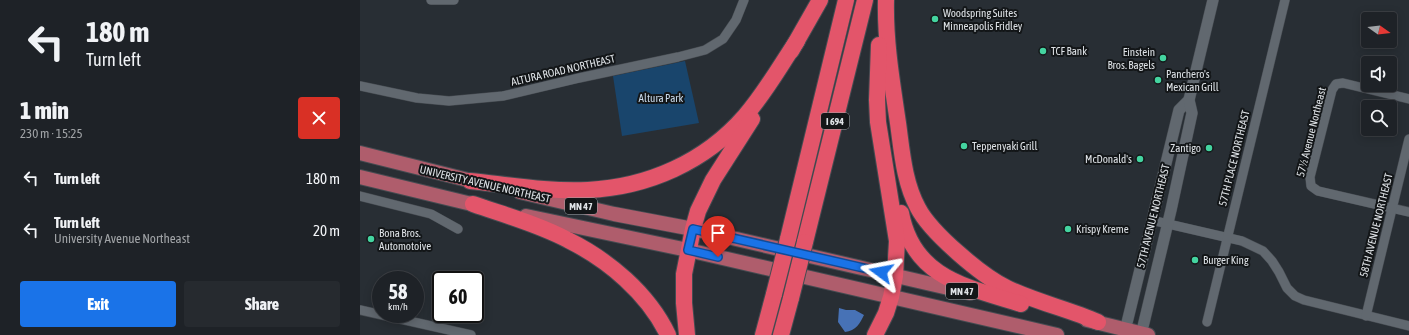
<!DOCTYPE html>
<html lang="en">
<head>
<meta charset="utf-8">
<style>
	:root { --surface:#1e2227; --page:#262a2f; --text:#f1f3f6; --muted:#a1a4a7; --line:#3c3f44; --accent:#1a73e8 }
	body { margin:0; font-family:"Asap Condensed",sans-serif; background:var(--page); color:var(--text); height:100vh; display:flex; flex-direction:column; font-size:15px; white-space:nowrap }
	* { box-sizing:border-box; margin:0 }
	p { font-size:13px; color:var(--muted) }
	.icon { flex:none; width:22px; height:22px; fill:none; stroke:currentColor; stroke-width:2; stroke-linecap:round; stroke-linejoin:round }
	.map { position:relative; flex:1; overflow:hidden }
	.details { display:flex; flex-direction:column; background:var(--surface); width:360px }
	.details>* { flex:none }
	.banner { background:#1e2227; color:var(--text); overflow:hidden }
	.needle { width:26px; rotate:104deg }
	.controls { position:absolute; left:1001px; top:12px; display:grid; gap:8px }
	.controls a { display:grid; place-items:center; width:36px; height:36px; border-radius:4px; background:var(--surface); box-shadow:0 2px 10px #0003,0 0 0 1px var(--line); font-size:20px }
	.speed { position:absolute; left:12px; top:271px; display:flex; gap:8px; font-size:20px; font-weight:700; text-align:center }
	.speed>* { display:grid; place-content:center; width:52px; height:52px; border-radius:50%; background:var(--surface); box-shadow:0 2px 10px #0003,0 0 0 1px var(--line); line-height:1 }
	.speed small { font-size:10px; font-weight:400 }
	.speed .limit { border:2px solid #111; border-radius:6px; background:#fff; color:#111 }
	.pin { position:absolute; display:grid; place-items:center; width:34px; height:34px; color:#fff; margin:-41px -17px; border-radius:50% 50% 50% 0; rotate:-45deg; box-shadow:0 0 4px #0007 }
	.pin .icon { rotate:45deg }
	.me { position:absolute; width:44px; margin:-22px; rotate:283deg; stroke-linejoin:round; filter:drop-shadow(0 0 3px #0008) }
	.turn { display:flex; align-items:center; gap:14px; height:84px; padding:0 20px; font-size:18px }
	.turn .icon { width:52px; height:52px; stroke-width:2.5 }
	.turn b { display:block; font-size:28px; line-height:34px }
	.round { display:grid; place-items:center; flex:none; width:42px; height:42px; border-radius:4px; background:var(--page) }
	.summary { display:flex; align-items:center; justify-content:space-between; height:68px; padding:0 20px }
	h1 { font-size:24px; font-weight:800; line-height:30px }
	.primary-button { display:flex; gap:8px; margin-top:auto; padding:8px 20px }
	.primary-button a { flex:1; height:46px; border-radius:4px; background:var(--accent); color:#fff; font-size:16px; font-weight:800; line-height:46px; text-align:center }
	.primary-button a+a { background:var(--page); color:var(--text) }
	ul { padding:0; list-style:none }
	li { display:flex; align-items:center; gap:12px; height:52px; padding:0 20px }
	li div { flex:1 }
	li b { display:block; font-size:15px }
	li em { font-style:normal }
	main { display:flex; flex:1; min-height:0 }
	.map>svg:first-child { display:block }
	.green { fill:#19456c }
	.water { fill:#4772b6 }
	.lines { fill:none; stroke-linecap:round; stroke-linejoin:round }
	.minor-casing { stroke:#464b51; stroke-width:10 }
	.tertiary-casing { stroke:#464b51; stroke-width:12 }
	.primary-casing { stroke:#464b51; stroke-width:16 }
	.motorway-casing { stroke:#464b51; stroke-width:18 }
	.minor { stroke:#61686f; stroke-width:9 }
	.tertiary { stroke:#61686f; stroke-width:11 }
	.primary { stroke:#af5d6c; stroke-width:14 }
	.motorway { stroke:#e3556a; stroke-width:16 }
	.motorway-bridge-casing { stroke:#464b51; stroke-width:18; stroke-linecap:butt }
	.motorway-bridge { stroke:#e3556a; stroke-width:16 }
	.route-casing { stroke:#114b97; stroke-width:10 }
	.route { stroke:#1a73e8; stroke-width:7 }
	.poi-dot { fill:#44d4a0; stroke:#131618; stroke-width:1.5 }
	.labels { text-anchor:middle; stroke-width:4; stroke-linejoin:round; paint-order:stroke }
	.shield { fill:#131618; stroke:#a2a6a9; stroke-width:1 }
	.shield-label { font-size:10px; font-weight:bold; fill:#dfe3e7 }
	.poi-label { font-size:11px; fill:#dfe3e7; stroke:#131618; text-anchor:start }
	.street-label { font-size:11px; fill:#dfe3e7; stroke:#131618 }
	.park-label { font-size:11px; fill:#cbdced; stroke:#131618 }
</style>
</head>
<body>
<main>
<section class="details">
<div class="banner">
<div class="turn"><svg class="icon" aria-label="left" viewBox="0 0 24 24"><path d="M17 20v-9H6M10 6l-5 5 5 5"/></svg><div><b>180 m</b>Turn left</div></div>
</div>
<div class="summary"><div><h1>1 min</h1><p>230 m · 15:25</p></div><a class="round" style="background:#d93025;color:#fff"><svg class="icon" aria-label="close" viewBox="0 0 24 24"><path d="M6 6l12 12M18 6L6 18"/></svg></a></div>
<ul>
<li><svg class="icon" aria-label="left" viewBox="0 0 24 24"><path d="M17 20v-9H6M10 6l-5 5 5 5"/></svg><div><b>Turn left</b></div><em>180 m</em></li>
<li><svg class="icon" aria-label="left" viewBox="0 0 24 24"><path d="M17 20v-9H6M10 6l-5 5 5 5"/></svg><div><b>Turn left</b><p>University Avenue Northeast</p></div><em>20 m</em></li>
</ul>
<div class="primary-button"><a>Exit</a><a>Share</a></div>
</section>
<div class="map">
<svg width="1049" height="335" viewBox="0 0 1049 335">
	<rect width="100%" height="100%" fill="#282e34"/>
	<polygon class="green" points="325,61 339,123 262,136 253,76"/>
	<path class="water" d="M479,308L486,310H495L504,315C500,323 496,331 485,332L478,322Z"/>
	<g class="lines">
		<g class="minor-casing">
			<g id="minor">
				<polyline points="71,0 94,0"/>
				<polyline points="0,86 57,98 89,101 143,96 219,78 318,57 345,50 363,39 376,20 384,0"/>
				<polyline points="1049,99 983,83 976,84 972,90 950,177 951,186 958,191 1049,212"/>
				<polyline points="0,196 71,214 98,229"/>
				<polyline points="791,220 882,241 903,251 912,261 919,272 927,288 935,296 944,300 1049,326"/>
				<polyline points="0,310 111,335"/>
				<polyline points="1006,316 1049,139"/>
				<polyline points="847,322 925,0"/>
			</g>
		</g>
		<g class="tertiary-casing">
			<g id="tertiary">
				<polyline points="764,335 819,110 829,100"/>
				<polyline points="781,335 811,210 832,113 829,100 853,0"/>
			</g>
		</g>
		<g class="primary-casing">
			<g id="primary">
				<polyline points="0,153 120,183"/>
				<polyline points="0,177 124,207"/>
				<polyline points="160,192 254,214 333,229 610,293"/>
				<polyline points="166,216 328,250 697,335"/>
				<polyline points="727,320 788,335"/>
			</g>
		</g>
		<g class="motorway-casing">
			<g id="motorway">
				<path d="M526,0C525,42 532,82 538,123C542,152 544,182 558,208C571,233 622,276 647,288C676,302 708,309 738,322"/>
				<polyline points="431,51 460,0"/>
				<path d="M110,181C149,185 189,192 228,190C288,187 345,162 385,116C405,93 420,66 437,41"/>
				<path d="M113,204C144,215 178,224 208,240C248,260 288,293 308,335"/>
				<path d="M541,213C553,278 607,287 661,304"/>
				<polyline points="428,239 486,0"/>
				<polyline points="445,242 505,0"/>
				<polyline points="327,335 324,303 324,274 333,229 338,211 353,180 392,119"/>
				<polyline points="403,335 414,294"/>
				<polyline points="421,335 431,298"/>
				<polyline points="515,335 526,313 531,297 535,276 537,241 518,122 517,100 519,45"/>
			</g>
		</g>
		<use href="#minor" class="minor"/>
		<use href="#tertiary" class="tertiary"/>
		<use href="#primary" class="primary"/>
		<use href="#motorway" class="motorway"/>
		<g class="motorway-bridge-casing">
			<g id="motorway-bridge">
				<polyline points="414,294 428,239"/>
				<polyline points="431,298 445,242"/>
			</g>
		</g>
		<use href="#motorway-bridge" class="motorway-bridge"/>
	</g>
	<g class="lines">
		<g class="route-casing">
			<polyline id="route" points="358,257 328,250 333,229 521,272"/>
		</g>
		<use href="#route" class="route"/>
	</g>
	<g class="poi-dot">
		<circle cx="575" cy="19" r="4"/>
		<circle cx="683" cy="51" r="4"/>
		<circle cx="803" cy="58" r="4"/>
		<circle cx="798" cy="80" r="4"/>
		<circle cx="604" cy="146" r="4"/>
		<circle cx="849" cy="148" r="4"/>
		<circle cx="780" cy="159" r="4"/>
		<circle cx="708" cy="229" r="4"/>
		<circle cx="11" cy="239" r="4"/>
		<circle cx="835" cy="260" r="4"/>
	</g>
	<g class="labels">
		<g class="shield">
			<rect x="461" y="113" width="28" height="16" rx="3"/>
			<rect x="205" y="198" width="32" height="16" rx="3"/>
			<rect x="586" y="283" width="32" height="16" rx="3"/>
		</g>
		<g class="shield-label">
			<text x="475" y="125">I 694</text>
			<text x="221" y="210">MN 47</text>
			<text x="602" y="295">MN 47</text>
		</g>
		<g class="poi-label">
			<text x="583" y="17">Woodspring Suites<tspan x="583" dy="13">Minneapolis Fridley</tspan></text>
			<text x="691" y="55">TCF Bank</text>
			<text x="795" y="56" text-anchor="end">Einstein<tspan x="795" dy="13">Bros. Bagels</tspan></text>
			<text x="806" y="78">Panchero's<tspan x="806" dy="13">Mexican Grill</tspan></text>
			<text x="612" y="150">Teppenyaki Grill</text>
			<text x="841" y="152" text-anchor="end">Zantigo</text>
			<text x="772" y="163" text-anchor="end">McDonald's</text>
			<text x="716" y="233">Krispy Kreme</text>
			<text x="19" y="237">Bona Bros.<tspan x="19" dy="13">Automotoive</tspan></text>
			<text x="843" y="264">Burger King</text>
		</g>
		<g class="street-label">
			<text transform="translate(203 70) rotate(-13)" y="4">ALTURA ROAD NORTHEAST</text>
			<text transform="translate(951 132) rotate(-76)" y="4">57½ Avenue Northeast</text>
			<text transform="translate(874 158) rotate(-76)" y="4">57TH PLACE NORTHEAST</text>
			<text transform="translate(125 184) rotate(13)" y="4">UNIVERSITY AVENUE NORTHEAST</text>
			<text transform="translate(793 216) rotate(-76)" y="4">57TH AVENUE NORTHEAST</text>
			<text transform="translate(1016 225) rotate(-76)" y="4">58TH AVENUE NORTHEAST</text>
		</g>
		<g class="park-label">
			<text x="301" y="102">Altura Park</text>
		</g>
	</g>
</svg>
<div class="controls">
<a><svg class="needle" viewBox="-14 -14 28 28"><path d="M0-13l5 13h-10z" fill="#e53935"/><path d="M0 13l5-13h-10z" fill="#a1a4a7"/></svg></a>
<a><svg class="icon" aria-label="sound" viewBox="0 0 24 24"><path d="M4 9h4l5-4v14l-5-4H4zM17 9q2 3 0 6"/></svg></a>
<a><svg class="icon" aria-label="search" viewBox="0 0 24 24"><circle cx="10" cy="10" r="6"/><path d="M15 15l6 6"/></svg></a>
</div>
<div class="speed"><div>58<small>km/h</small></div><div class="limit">60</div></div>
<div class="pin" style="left:358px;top:257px;background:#d93025"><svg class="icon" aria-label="arrive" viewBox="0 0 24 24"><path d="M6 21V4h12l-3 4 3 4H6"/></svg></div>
<svg class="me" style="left:521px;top:272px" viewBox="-20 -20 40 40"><path d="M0-17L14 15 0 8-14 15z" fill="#1a73e8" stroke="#fff" stroke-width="4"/></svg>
</div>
</main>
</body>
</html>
